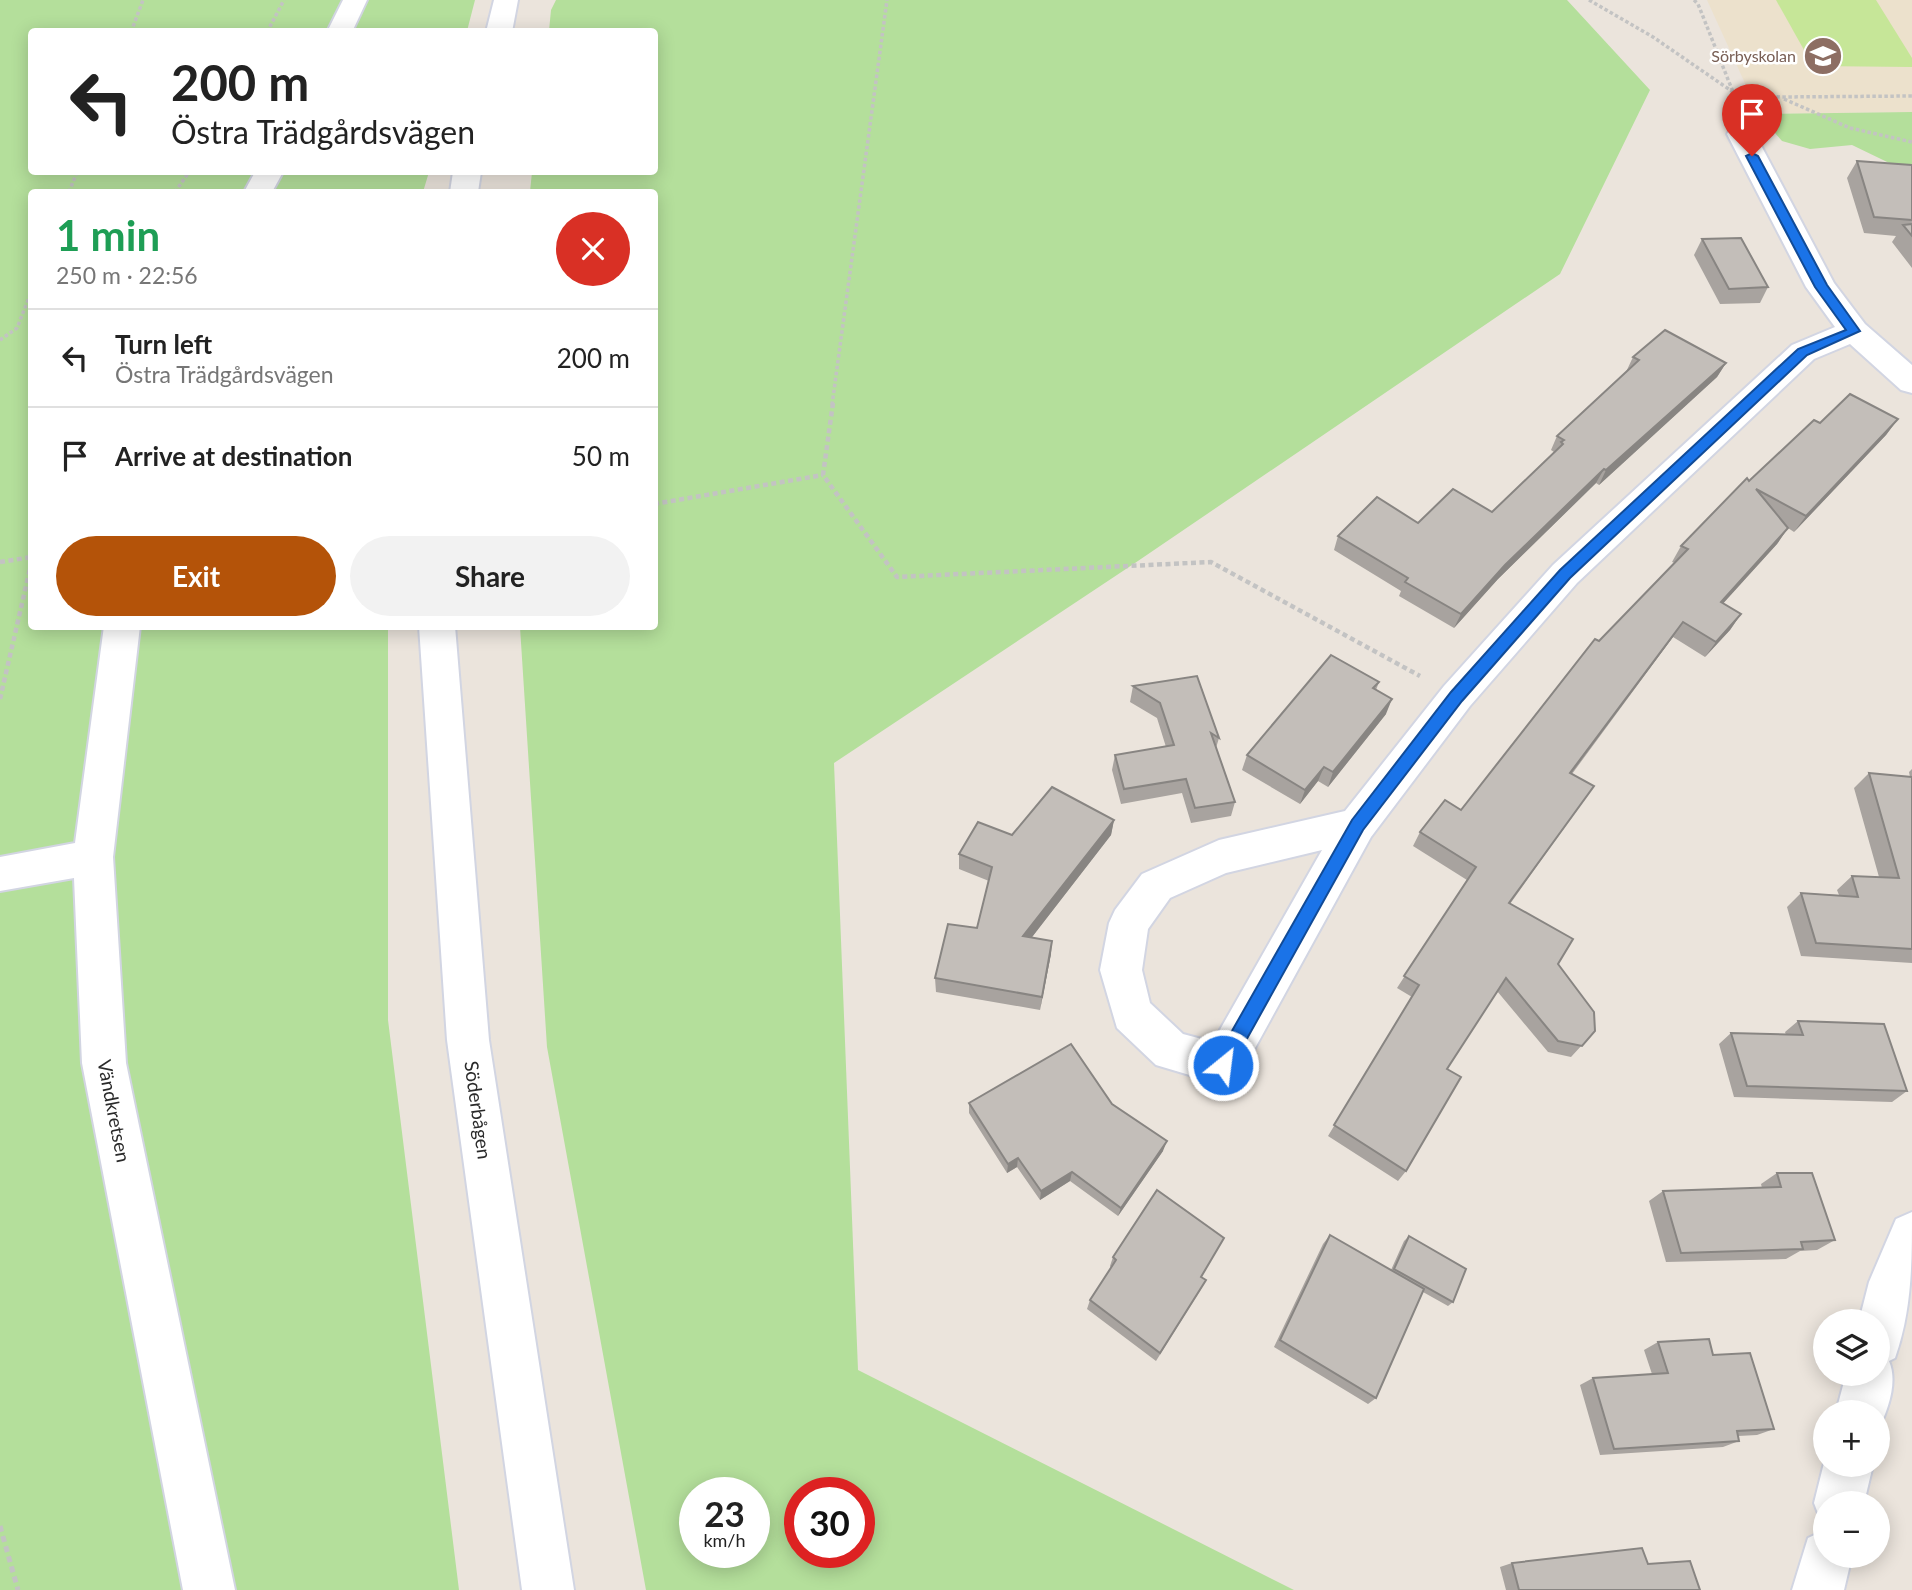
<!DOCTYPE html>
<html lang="en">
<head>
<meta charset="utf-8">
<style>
	:root { --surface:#fff; --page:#f2f2f2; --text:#222; --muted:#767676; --line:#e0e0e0; --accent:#b45309 }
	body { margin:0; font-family:Lato,sans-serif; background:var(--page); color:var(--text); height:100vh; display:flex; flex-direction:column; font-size:26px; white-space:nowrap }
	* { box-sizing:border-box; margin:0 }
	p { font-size:23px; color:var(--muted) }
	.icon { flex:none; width:38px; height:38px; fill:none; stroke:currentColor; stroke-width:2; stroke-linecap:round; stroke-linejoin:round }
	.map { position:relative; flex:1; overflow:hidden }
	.side { position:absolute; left:28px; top:189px; width:630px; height:441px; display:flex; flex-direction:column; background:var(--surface); border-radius:7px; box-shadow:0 4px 18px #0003 }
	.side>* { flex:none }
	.top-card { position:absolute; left:28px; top:28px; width:630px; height:147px; border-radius:7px; box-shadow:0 4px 18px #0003; background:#fff; color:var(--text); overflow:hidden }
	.buttons { position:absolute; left:1813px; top:1309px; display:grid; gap:14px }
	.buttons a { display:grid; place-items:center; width:77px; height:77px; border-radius:50%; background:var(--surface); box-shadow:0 4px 18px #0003; font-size:35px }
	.speed { position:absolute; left:679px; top:1477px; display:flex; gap:14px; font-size:35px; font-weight:700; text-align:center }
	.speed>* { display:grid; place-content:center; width:91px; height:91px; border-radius:50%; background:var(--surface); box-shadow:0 4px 18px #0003; line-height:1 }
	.speed small { font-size:18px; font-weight:400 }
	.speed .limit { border:10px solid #d22; background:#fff; color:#111 }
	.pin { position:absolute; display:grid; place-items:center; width:60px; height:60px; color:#fff; margin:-72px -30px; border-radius:50% 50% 50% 0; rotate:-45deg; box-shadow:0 0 7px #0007 }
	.pin .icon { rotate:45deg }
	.me { position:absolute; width:77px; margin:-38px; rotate:29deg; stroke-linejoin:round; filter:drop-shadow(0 0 5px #0008) }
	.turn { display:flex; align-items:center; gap:24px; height:147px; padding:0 28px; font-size:32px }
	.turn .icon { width:91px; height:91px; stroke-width:2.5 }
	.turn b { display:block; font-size:49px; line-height:60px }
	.round { display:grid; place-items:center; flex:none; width:74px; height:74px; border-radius:37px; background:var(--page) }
	.head { display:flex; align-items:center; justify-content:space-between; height:119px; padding:0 28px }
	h1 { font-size:42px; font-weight:700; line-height:52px; color:#1e9e55 }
	.action { display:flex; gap:14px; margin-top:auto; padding:14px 28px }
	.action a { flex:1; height:80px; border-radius:42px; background:var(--accent); color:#fff; font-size:28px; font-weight:700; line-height:80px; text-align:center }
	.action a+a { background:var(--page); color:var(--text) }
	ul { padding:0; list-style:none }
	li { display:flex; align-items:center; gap:21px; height:98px; padding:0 28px; border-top:2px solid var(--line) }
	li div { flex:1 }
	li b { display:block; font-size:26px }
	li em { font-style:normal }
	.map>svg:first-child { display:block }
	.education { fill:#ece1cc }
	.green { fill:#b4df9b; fill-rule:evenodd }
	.pitch { fill:#c6e698 }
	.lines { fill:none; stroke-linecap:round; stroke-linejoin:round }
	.minor-casing { stroke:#d2d5e2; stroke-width:4 }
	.path-far2 { stroke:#c3c3c3; stroke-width:3.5; stroke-dasharray:3.5 2.5; stroke-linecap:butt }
	.path-far1 { stroke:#c3c3c3; stroke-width:4.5; stroke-dasharray:5 3.5; stroke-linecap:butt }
	.path { stroke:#c3c3c3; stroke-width:5; stroke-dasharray:6 4.5; stroke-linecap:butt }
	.minor { fill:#fff; fill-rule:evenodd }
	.wall { fill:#a8a39f }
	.shaded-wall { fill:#888582 }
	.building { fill:#c3beb9; stroke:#888582; stroke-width:2 }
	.route { fill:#1a73e8; stroke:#114b97; stroke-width:2 }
	.labels { text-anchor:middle; stroke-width:5; stroke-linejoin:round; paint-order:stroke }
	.far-education-label { font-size:16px; fill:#785e54; stroke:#fff; text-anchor:end }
	.street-label { font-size:19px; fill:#2a2a2a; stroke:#fff }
</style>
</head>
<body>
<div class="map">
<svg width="1912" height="1590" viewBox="0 0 1912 1590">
	<rect width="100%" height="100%" fill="#ebe4dc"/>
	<polygon class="education" points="1707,0 1912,0 1912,112 1759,114"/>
	<g class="green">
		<polygon points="0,0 475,0 467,31 32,32 32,172 429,172 423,192 32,192 32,626 388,627 388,1020 459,1590 0,1590"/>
		<path d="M556,0H1567L1650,90L1560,274L1135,563L834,763L858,1370L1294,1590H646L547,1047L520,627L654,626V192H530L532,172H654V32L549,31L551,10ZM695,1493H754V1552H695ZM800,1493H859V1552H800Z"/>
		<polygon points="1912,112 1912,174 1852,145 1810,149 1782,141 1768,125 1763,114"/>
	</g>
	<polygon class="pitch" points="1776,0 1876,0 1912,58 1912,67 1813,66"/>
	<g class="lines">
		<g class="minor-casing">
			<g id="minor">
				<polygon points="343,0 367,0 352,32 327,32"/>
				<polygon points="494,0 518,0 512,32 486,32"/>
				<path d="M1741,126L1751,128L1755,134L1834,283L1865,324L1912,365V393L1901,390L1850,344L1814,359L1577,583L1470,706L1371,837L1238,1079L1223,1085L1156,1065L1117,1028L1100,970L1109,923L1115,910L1142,874L1219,840L1345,811L1444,686L1553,565L1792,345L1835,327L1806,287L1727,134L1731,128ZM1322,850L1213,1042L1183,1034L1150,1003L1142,970L1148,929L1170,898L1226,873Z"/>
				<polygon points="255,172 283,172 272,192 244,192"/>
				<polygon points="453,172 481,172 478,192 450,192"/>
				<polygon points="104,626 140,626 113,857 126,1063 235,1590 183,1590 82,1063 74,878 0,891 0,857 75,843"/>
				<polygon points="419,626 455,626 489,1040 574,1590 522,1590 447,1040"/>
				<path d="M1912,1212C1912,1262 1912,1310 1895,1358L1889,1361C1898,1382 1888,1410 1878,1430V1412H1836L1846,1374H1878V1321H1859L1869,1282L1896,1219Z"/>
				<polygon points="1825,1459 1825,1465 1873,1465 1864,1503 1825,1503 1825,1523 1821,1521 1814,1503"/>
				<polygon points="1825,1530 1825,1556 1852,1556 1844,1590 1792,1590 1808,1538"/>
			</g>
		</g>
		<g class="path-far2">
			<polyline points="1589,0 1653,37 1733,92 1739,104"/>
			<polyline points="1694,0 1698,4 1733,92 1780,97 1912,96"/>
			<polyline points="131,32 143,0"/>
			<polyline points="267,32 284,0"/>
			<polyline points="1784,99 1850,128 1912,142"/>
			<polyline points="69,192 77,172"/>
			<polyline points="175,192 189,172"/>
			<polyline points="0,340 17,328 32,290"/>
			<polyline points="832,405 887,0"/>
		</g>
		<g class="path-far1">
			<polyline points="833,403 823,475 897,577 1211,562 1420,676"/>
			<polyline points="654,504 823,475"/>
			<polyline points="0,562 32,557"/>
			<polyline points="0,699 32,560"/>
		</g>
		<polyline class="path" points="0,1526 18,1590"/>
		<use href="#minor" class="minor"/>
	</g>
	<g class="wall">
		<polygon points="1857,161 1912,165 1912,268 1892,242 1896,236 1864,233 1847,178"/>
		<polygon points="1702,239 1768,287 1760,303 1720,304 1694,255"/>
		<polygon points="1633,357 1726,363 1717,377 1599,485 1596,483 1498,579 1454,628 1399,596 1401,591 1334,550 1338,536 1418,523 1492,512 1554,452 1551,450 1557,436 1626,372"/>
		<polygon points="1898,419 1886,435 1794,532 1788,528 1777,544 1723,603 1741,614 1730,630 1705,657 1673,637 1572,774 1594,786 1510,904 1558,964 1595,1031 1571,1057 1548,1052 1497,991 1447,1069 1406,1171 1398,1181 1328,1136 1412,997 1397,988 1467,880 1413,846 1420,832 1461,810 1599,641 1675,563 1672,562 1681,546 1749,481 1820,423"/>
		<polygon points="1379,682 1376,690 1386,714 1328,787 1318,781 1300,804 1242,770 1247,755"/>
		<polygon points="1133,686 1219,738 1216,748 1235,802 1231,816 1191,823 1182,793 1121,804 1112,770 1115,755 1166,747 1157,718 1130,702"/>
		<polygon points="1912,769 1912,963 1801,956 1787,907 1801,893 1839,895 1837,890 1852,876 1879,877 1854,788 1869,773 1910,777 1909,772"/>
		<polygon points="1114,820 1111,835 1032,937 1051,954 1040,1010 936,992 935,978 977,928 989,881 959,869 959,854 1012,835"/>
		<polygon points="1798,1021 1907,1091 1892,1102 1734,1097 1719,1044 1731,1033 1786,1035 1785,1032"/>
		<polygon points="969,1103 1112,1104 1163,1151 1118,1216 1070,1181 1040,1200 1017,1167 1007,1173 969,1113"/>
		<polygon points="1777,1173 1835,1240 1817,1250 1800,1251 1786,1259 1666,1262 1649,1201 1663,1191 1762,1188 1761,1184"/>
		<polygon points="1330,1235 1391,1270 1404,1241 1409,1236 1453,1302 1448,1306 1423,1292 1376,1398 1368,1404 1274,1347 1323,1244"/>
		<polygon points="1224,1238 1201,1277 1206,1280 1201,1289 1156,1361 1087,1309 1090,1300 1111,1268 1110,1266 1113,1257"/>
		<polygon points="1658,1342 1713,1355 1774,1429 1757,1435 1738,1436 1739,1441 1723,1447 1600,1455 1580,1385 1593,1378 1652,1374 1644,1350"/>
		<polygon points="1512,1563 1648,1564 1700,1590 1506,1590 1500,1567"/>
	</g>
	<g class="shaded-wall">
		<polygon points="1726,363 1717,377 1599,485 1606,470"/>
		<polygon points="1898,419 1886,435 1794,532 1806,516"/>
		<polygon points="1604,469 1596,483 1498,579 1454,628 1461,614 1505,565"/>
		<polygon points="1788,528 1777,544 1710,618 1721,602"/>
		<polygon points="1741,614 1730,630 1705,657 1716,642"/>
		<polygon points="1683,622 1673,637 1561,787 1570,773"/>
		<polygon points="1392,699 1386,714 1328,787 1333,772"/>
		<polygon points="1324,767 1318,781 1300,804 1305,790"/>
		<polygon points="1114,820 1111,835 1022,950 1023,936"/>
		<polygon points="1052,941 1051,954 1040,1010 1042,997"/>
		<polygon points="1167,1141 1163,1151 1118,1216 1121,1208"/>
		<polygon points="1018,1158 1017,1167 1007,1173 1008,1164"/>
		<polygon points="1072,1172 1070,1181 1040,1200 1041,1191"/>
	</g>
	<g class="building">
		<polygon points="1857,161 1912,165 1912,220 1874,217"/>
		<polygon points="1912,224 1912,236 1903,225"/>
		<polygon points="1741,238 1768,287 1729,289 1702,239"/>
		<polygon points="1665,330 1726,363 1606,470 1604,469 1505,565 1461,614 1405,582 1408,578 1338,536 1377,497 1418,523 1453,489 1492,512 1563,444 1561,442 1564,440 1557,436 1639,360 1633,357"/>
		<polygon points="1850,394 1898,419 1806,516 1756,489 1788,528 1721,602 1741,614 1716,642 1683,622 1570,773 1594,786 1509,903 1573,939 1558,964 1594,1012 1595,1031 1582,1046 1558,1041 1506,978 1447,1069 1461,1077 1406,1171 1334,1125 1419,985 1404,976 1476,867 1420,832 1445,800 1461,810 1595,639 1599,641 1688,549 1681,546 1747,478 1749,481 1814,420 1820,423"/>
		<polygon points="1331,655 1379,682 1373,688 1392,699 1333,772 1324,767 1305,790 1247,755"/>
		<polygon points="1197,676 1219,738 1211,733 1235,802 1195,808 1186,779 1124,789 1115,755 1174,745 1160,703 1133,686"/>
		<polygon points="1869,773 1912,777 1912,949 1816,943 1801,893 1858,897 1852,876 1899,878"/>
		<polygon points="1052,787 1114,820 1023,936 1052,941 1042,997 935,978 948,924 977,928 992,867 959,854 978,822 1012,835"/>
		<polygon points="1798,1021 1884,1024 1907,1091 1747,1086 1731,1033 1803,1035"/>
		<polygon points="1071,1044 1112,1104 1167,1141 1121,1208 1072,1172 1041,1191 1018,1158 1008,1164 969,1103"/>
		<polygon points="1777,1173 1812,1173 1835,1240 1801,1242 1803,1249 1681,1253 1663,1191 1781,1187"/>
		<polygon points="1157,1190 1224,1238 1201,1277 1206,1280 1160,1353 1090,1300 1116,1260 1113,1257"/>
		<polygon points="1330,1235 1424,1289 1376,1398 1280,1340"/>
		<polygon points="1409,1236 1466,1269 1453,1302 1394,1269"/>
		<polygon points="1709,1339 1713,1355 1750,1353 1774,1429 1737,1431 1739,1441 1614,1449 1593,1378 1668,1373 1658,1342"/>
		<polygon points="1642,1548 1648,1564 1690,1561 1700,1590 1519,1590 1512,1563"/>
	</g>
	<polygon class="route" points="1752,153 1758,156 1827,285 1860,331 1807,355 1570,578 1462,701 1363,830 1229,1071 1223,1073 1216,1071 1214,1065 1216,1059 1352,820 1451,692 1560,570 1798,349 1846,330 1815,287 1746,156"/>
	<defs>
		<g id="school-disc" transform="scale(2.0125)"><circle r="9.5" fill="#8d6e63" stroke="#fff"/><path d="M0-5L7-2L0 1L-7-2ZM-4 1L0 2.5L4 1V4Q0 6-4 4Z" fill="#fff"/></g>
	</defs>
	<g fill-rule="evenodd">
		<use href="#school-disc" x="1823" y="56"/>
	</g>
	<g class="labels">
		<g class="far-education-label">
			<text x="1796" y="62">Sörbyskolan</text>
		</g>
		<g class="street-label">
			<text transform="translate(478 1110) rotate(82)" y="7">Söderbågen</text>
			<text transform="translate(114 1111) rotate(79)" y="7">Vändkretsen</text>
		</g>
	</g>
</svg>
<div class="buttons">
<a><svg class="icon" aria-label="layers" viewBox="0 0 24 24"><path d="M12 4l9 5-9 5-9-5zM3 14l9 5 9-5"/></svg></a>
<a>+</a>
<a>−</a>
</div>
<div class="speed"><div>23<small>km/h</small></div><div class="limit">30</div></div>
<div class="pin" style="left:1752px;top:156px;background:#d93025"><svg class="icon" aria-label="arrive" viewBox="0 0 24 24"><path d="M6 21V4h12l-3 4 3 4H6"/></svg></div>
<svg class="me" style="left:1223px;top:1065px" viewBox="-20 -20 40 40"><circle r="17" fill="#1a73e8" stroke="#fff" stroke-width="3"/><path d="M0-11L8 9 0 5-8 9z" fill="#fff"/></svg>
<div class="top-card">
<div class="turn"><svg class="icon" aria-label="left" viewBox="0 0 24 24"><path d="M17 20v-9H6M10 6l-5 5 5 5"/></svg><div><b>200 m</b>Östra Trädgårdsvägen</div></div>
</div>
<section class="side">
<div class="head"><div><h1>1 min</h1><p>250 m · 22:56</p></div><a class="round" style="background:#d93025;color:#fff"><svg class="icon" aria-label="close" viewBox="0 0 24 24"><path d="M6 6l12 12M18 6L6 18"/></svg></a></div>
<ul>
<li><svg class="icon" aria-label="left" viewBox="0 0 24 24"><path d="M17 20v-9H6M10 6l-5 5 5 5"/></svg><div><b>Turn left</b><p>Östra Trädgårdsvägen</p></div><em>200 m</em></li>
<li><svg class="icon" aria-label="arrive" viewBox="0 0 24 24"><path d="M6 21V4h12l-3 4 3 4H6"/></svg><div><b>Arrive at destination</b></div><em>50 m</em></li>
</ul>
<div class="action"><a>Exit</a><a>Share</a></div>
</section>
</div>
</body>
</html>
